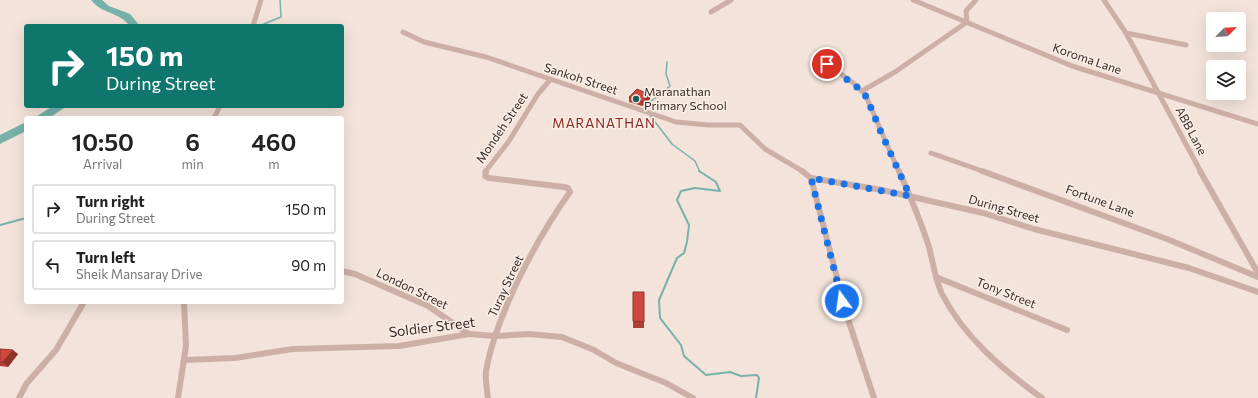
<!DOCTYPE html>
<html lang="en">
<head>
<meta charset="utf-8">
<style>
	:root { --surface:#fff; --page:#f6f6f6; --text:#222; --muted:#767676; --line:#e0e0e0 }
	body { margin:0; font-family:Commissioner,sans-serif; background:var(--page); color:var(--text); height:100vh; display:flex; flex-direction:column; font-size:15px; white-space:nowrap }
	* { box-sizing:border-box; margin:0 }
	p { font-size:13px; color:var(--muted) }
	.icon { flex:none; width:22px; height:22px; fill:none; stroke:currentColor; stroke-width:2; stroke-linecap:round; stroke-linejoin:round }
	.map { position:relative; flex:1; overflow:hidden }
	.details { position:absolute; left:24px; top:116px; width:320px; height:188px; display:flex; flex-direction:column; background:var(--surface); border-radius:4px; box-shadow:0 4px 16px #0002 }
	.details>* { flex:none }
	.guide { position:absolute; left:24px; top:24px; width:320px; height:84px; border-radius:4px; box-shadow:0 4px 16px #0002; background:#0f766e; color:#fff; overflow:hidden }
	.needle { width:26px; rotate:66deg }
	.buttons { position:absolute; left:1206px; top:12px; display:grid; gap:8px }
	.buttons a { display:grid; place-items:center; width:40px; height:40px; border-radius:4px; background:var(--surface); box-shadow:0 4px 16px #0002; font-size:20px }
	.pin { position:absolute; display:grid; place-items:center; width:34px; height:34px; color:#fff; margin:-17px; border:2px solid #fff; border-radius:50%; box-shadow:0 1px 4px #0007 }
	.me { position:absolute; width:44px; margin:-22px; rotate:346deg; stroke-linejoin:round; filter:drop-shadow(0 0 3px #0008) }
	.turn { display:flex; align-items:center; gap:14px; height:84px; padding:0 16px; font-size:18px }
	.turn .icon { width:52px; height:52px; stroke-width:2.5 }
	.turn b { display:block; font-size:28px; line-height:34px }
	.eta { display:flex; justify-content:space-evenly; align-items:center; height:68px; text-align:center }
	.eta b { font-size:24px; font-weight:600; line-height:28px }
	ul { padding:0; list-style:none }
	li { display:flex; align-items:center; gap:12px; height:50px; margin:0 8px 6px; padding:0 8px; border:2px solid var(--line); border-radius:4px }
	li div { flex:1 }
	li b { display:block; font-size:15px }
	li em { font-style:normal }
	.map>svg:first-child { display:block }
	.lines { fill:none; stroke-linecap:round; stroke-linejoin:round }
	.stream-far1 { stroke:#77b2aa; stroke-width:1.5 }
	.stream { stroke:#77b2aa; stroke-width:2 }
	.river { fill:#77b2aa; fill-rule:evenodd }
	.minor-far1 { stroke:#ccb0a5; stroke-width:5 }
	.minor { stroke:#ccb0a5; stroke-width:6 }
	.wall { fill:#b03f35 }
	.shaded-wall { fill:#90332b }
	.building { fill:#cd493e; stroke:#90332b }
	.route { stroke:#1a73e8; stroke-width:7; stroke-dasharray:0 12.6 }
	.poi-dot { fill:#1a5b54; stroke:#faeee7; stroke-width:1.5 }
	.labels { text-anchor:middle; stroke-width:3; stroke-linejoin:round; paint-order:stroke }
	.street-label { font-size:12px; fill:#372927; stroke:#faeee7 }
	.poi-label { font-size:12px; fill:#372927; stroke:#faeee7; text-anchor:start }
	.neighbourhood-label { font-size:13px; letter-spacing:1px; fill:#8b231b; stroke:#faeee7 }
	.near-street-label { font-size:14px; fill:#372927; stroke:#faeee7 }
</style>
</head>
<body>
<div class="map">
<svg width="1258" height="398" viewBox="0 0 1258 398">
	<rect width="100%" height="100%" fill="#f3e3da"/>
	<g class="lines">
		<g class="stream-far1">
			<polyline points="259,26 281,17 280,0"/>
			<polyline points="645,110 644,107 670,86 666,74 667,62"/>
			<polyline points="649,114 672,144 695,161 700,172"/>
		</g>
		<g class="stream">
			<polyline points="699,171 716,182 720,191 695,188 681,191 677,200 689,225 687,242 684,253 677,258 659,300 660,318 681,345 684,356 706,375 730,372 741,376 757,375 759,378 756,398"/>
			<polyline points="0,225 26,218"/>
		</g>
		<g class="river">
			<path d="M91,0H102L109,6L130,14L140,26H130C118,11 103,15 91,0Z"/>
			<polygon points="53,106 67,106 49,118 34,118"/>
			<polygon points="26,122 26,131 0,144 0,135"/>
		</g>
		<g class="minor-far1">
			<polyline points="913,0 1072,66 1258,124"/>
			<polyline points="1104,0 1126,33 1201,172"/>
			<polyline points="711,12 731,0"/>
			<polyline points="253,26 261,0"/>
			<polyline points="403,32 424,42 486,57 676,122 708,125 740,125 765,149 804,172"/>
			<polyline points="1126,33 1186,45"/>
			<polyline points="827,64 852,82 865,94 899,172"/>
			<polyline points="862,91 895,72 967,22 966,11 976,0"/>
			<polyline points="214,118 220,106"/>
			<polyline points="931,153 985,172"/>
			<polyline points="485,172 509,141 538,94 550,80"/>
		</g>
		<g class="minor">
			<path d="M486,171L485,176L489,178L564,187L568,188L570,192C537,238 496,315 486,371C485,379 487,389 488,398"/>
			<polyline points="802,171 811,178"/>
			<path d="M899,171C910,196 921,221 929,247C933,262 935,279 942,294C964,337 1003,370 1042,398"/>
			<polyline points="982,171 1167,239 1258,277"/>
			<polyline points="1200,171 1258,273"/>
			<polyline points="811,178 882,190 983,213 1034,229 1189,268 1258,292"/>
			<polyline points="811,178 847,316 874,398"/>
			<polyline points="342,271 355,274 428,306 469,334"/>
			<polyline points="936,277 1067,330"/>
			<polyline points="185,360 235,358 293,349 399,346 469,334 496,336 529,334 562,337 594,350 616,363 666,383 693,398"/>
			<polyline points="19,398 27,383 56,350 84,302"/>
			<polyline points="178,398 186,346 184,302"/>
		</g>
	</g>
	<g class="wall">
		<polygon points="650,95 650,99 642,106 629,102 629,97"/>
		<rect x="633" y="292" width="11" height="36"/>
		<polygon points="0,349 18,354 8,367 0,366"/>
	</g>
	<g class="shaded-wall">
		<polygon points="650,95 650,99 642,106 642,102"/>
		<polygon points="13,350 18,354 8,367 3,362"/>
	</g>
	<g class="building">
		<polygon points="637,89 650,95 642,102 629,97"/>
		<polygon points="633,292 644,292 644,322 633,321"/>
		<polygon points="0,349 13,350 3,362 0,362"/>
	</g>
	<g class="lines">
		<polyline class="route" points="827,64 862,91 867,98 880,130 910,196 811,178 842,301"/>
	</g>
	<circle class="poi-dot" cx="636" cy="99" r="4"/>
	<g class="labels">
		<g class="street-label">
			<text transform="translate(1087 59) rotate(19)" y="4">Koroma Lane</text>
			<text transform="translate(581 79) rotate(18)" y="4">Sankoh Street</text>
			<text transform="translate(502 128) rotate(-56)" y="4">Mondeh Street</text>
			<text transform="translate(1191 131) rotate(62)" y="4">ABB Lane</text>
			<text transform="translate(1100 201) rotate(20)" y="4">Fortune Lane</text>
			<text transform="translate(1004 209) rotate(16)" y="4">During Street</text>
			<text transform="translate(506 286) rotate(-65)" y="4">Turay Street</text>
			<text transform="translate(412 289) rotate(26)" y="4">London Street</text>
			<text transform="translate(1006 293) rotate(22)" y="4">Tony Street</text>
		</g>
		<g class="poi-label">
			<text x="644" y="96">Maranathan<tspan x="644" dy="14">Primary School</tspan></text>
		</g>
		<g class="neighbourhood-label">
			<text x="604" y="128">MARANATHAN</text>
		</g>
		<g class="near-street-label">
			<text transform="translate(432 327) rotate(-7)" y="5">Soldier Street</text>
		</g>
	</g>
</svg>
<div class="buttons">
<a><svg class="needle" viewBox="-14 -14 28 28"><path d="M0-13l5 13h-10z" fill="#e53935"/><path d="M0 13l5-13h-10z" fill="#767676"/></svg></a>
<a><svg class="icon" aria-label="layers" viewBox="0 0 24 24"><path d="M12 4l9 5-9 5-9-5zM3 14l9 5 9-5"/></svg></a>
</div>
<div class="pin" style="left:827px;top:64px;background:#d93025"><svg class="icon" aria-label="arrive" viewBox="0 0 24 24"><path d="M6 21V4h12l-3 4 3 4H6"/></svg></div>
<svg class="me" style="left:842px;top:301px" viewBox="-20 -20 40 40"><circle r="17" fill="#1a73e8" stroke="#fff" stroke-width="3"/><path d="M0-11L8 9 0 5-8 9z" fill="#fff"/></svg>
<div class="guide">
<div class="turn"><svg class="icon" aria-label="right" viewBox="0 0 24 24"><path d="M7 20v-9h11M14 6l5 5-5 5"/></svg><div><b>150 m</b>During Street</div></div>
</div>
<section class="details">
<div class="eta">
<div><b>10:50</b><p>Arrival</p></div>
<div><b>6</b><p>min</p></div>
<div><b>460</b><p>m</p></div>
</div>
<ul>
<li><svg class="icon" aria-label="right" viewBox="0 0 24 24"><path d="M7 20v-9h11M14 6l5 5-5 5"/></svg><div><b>Turn right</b><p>During Street</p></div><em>150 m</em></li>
<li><svg class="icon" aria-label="left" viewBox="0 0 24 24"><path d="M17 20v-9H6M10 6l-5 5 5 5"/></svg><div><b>Turn left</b><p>Sheik Mansaray Drive</p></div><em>90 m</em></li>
</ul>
</section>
</div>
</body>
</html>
